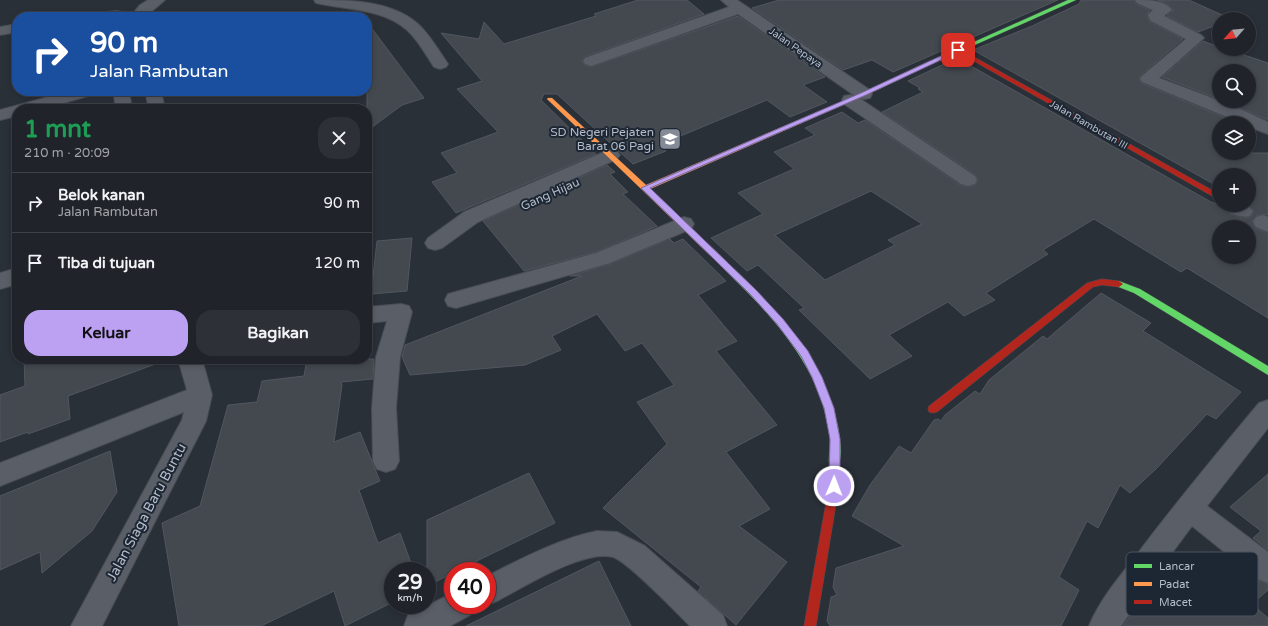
<!DOCTYPE html>
<html lang="id">
<head>
<meta charset="utf-8">
<style>
	:root { --surface:#20242a; --page:#2d3036; --text:#f1f3f6; --muted:#a2a4a8; --line:#3d4147; --accent:#bca0f2 }
	body { margin:0; font-family:"Varela Round",sans-serif; background:var(--page); color:var(--text); height:100vh; display:flex; flex-direction:column; font-size:15px; white-space:nowrap }
	* { box-sizing:border-box; margin:0 }
	p { font-size:13px; color:var(--muted) }
	.icon { flex:none; width:22px; height:22px; fill:none; stroke:currentColor; stroke-width:2; stroke-linecap:round; stroke-linejoin:round }
	.map { position:relative; flex:1; overflow:hidden }
	.side { position:absolute; left:12px; top:104px; width:360px; height:260px; display:flex; flex-direction:column; background:var(--surface); border-radius:16px; box-shadow:0 2px 6px #0003,0 0 0 1px var(--line) }
	.side>* { flex:none }
	.banner { position:absolute; left:12px; top:12px; width:360px; height:84px; border-radius:16px; box-shadow:0 2px 6px #0003,0 0 0 1px var(--line); background:#1a4fa0; color:#fff; overflow:hidden }
	.needle { width:26px; rotate:243deg }
	.fabs { position:absolute; left:1212px; top:12px; display:grid; gap:8px }
	.fabs a { display:grid; place-items:center; width:44px; height:44px; border-radius:50%; background:var(--surface); box-shadow:0 2px 6px #0003,0 0 0 1px var(--line); font-size:20px }
	.speed { position:absolute; left:384px; top:562px; display:flex; gap:8px; font-size:20px; font-weight:700; text-align:center }
	.speed>* { display:grid; place-content:center; width:52px; height:52px; border-radius:50%; background:var(--surface); box-shadow:0 2px 6px #0003,0 0 0 1px var(--line); line-height:1 }
	.speed small { font-size:10px; font-weight:400 }
	.speed .limit { border:6px solid #d22; background:#fff; color:#111 }
	.pin { position:absolute; display:grid; place-items:center; width:34px; height:34px; color:#fff; margin:-17px; border-radius:8px; box-shadow:0 2px 6px #0006 }
	.me { position:absolute; width:44px; margin:-22px; rotate:1deg; stroke-linejoin:round; filter:drop-shadow(0 0 3px #0008) }
	.turn { display:flex; align-items:center; gap:14px; height:84px; padding:0 12px; font-size:18px }
	.turn .icon { width:52px; height:52px; stroke-width:2.5 }
	.turn b { display:block; font-size:28px; line-height:34px }
	.round { display:grid; place-items:center; flex:none; width:42px; height:42px; border-radius:16px; background:var(--page) }
	.head { display:flex; align-items:center; justify-content:space-between; height:68px; padding:0 12px }
	h1 { font-size:24px; font-weight:700; line-height:30px; color:#1e9e55 }
	.button { display:flex; gap:8px; margin-top:auto; padding:8px 12px }
	.button a { flex:1; height:46px; border-radius:16px; background:var(--accent); color:#111; font-size:16px; font-weight:700; line-height:46px; text-align:center }
	.button a+a { background:var(--page); color:var(--text) }
	ul { padding:0; list-style:none }
	li { display:flex; align-items:center; gap:12px; height:60px; padding:0 12px; border-top:1px solid var(--line) }
	li div { flex:1 }
	li b { display:block; font-size:15px }
	li em { font-style:normal }
	.map>svg:first-child { display:block }
	.building { fill:#444950; stroke:#52575f; fill-rule:evenodd }
	.lines { fill:none; stroke-linecap:round; stroke-linejoin:round }
	.street-casing { stroke:#484c53; stroke-width:2 }
	.fast-casing { stroke:#484c53; stroke-width:1 }
	.slow-casing { stroke:#484c53; stroke-width:1 }
	.jam-casing { stroke:#484c53; stroke-width:1 }
	.street { fill:#5a5e66; fill-rule:evenodd }
	.fast { fill:#63d668; fill-rule:evenodd }
	.slow { fill:#ff974d; fill-rule:evenodd }
	.jam { fill:#b3261e; fill-rule:evenodd }
	.route { fill:#bca0f2; stroke:#7a689d }
	.labels { text-anchor:middle; stroke-width:4; stroke-linejoin:round; paint-order:stroke }
	.far-street-label { font-size:10px; fill:#b4bcc9; stroke:#1d2633 }
	.poi-label { font-size:12px; fill:#b4bcc9; stroke:#1d2633; text-anchor:end }
	.street-label { font-size:12px; fill:#b4bcc9; stroke:#1d2633 }
	.near-street-label { font-size:14px; fill:#b4bcc9; stroke:#1d2633 }
	.key { fill:#1d2633; stroke:#4a5360; stroke-width:1 }
	.key-label { font-size:11px; fill:#b4bcc9 }
</style>
</head>
<body>
<div class="map">
<svg width="1268" height="626" viewBox="0 0 1268 626">
	<rect width="100%" height="100%" fill="#2a3038"/>
	<g class="building">
		<polygon points="638,0 687,0 704,14 584,57 582,60 584,65 591,67 738,16 825,77 803,85 827,102 790,117 767,100 659,145 666,151 633,164 557,94 544,94 541,100 596,154 456,213 432,182 457,173 441,153 498,132 457,89 482,81 441,33 479,39 484,22 504,44 596,16 594,14"/>
		<polygon points="779,0 1058,0 893,72 872,60 843,70 752,8"/>
		<path d="M1081,0H1134L1136,4L1150,10L1147,15L1150,22L1183,39L1141,75L1139,78L1141,83L1238,123H1219V153H1268V215L1263,214L1256,216L1252,221L1255,228L1268,233V318L1187,268L1181,272L1094,219L1043,250L1048,254L986,293L995,300L964,316L948,302L889,335L912,356L870,379L799,310L804,308L758,265L747,271L711,238L763,214L738,193L794,169L774,152L815,135L805,128L842,112L858,123L865,120L960,185L968,187L975,185L978,181L976,175L882,112L923,92L918,89L920,88L908,81L957,58L1211,202L1221,205L1230,214L1242,218L1251,217L1254,211L1249,205V175H1219V187L973,50L1032,26L1079,4ZM871,191L922,224L888,240L895,245L825,280L775,235ZM1219,227H1249V257H1219Z"/>
		<polygon points="1157,0 1189,0 1231,19 1219,19 1219,24 1198,32 1167,16 1173,11 1173,9 1166,3"/>
		<polygon points="367,22 424,98 402,105 367,131"/>
		<polygon points="1203,41 1219,47 1219,49 1226,49 1268,63 1268,120 1224,101 1249,101 1249,71 1219,71 1219,99 1162,77"/>
		<polygon points="607,165 615,172 610,174 628,192 623,194 657,226 596,252 524,271 483,221"/>
		<polygon points="412,238 407,291 371,294 377,241"/>
		<polygon points="670,239 674,243 683,239 726,281 698,295 737,341 716,351 777,425 726,452 770,509 739,526 787,562 736,625 698,591 701,587 603,508 667,444 637,402 674,385 642,343 625,351 597,314 552,336 561,350 525,365 410,375 402,357 405,345 582,276 570,276 610,264"/>
		<polygon points="1101,293 1151,323 1143,331 1241,392 1216,419 1207,414 1157,468 1130,493 1120,485 1098,528 1087,521 1059,577 1079,590 1061,626 830,626 827,621 831,597 837,595 833,587 836,568 904,546 852,516 870,485 899,446 911,453 934,420 938,419 941,421 945,415 975,391 980,394 989,380 1043,336 1047,339"/>
		<polygon points="24,359 160,359 161,362 68,396 70,419 28,434 28,432 0,442 0,395 25,386"/>
		<polygon points="307,359 374,359 373,379 341,382 342,385 334,442 360,432 380,481 359,490 378,543 400,533 414,571 393,571 393,602 345,626 334,591 261,626 179,626 162,523 200,506 228,405 257,402 262,381 304,376"/>
		<polygon points="110,451 117,492 92,531 42,573 40,552 0,570 0,496"/>
		<polygon points="529,473 555,523 456,571 453,571 453,573 427,586 427,520"/>
		<polygon points="1268,474 1268,550 1253,538 1261,531 1230,507"/>
		<polygon points="1230,558 1257,580 1268,584 1268,590 1252,604 1268,618 1268,626 1123,626 1149,587 1171,568 1194,589"/>
		<polygon points="599,561 631,626 466,626 556,582"/>
	</g>
	<g class="lines">
		<g class="street-casing">
			<g id="street">
				<polygon points="148,0 165,0 145,17 130,17 140,5"/>
				<path d="M314,0C348,0 391,0 418,24C430,35 439,51 448,64L446,67L440,69L434,67C426,55 418,40 407,30C382,8 346,10 316,3Z"/>
				<polygon points="721,0 737,0 870,90 872,94 870,98 864,99 858,98 738,14 597,64 591,66 585,64 583,61 585,58 729,7"/>
				<path d="M1135,0C1147,0 1165,0 1172,10L1164,16L1201,35L1204,38L1159,78L1236,107L1268,122V134L1249,127V123H1242L1142,82L1140,79L1142,76L1186,39L1151,21L1148,15L1153,10L1137,3Z"/>
				<polygon points="117,11 122,12 124,17 82,17 84,14"/>
				<polygon points="17,24 17,32 0,35 0,27"/>
				<polygon points="70,91 97,91 95,94 43,109 17,109 17,116 0,120 0,110"/>
				<polygon points="113,91 129,91 132,109 116,109"/>
				<polygon points="145,91 161,91 165,109 149,109"/>
				<polygon points="850,95 856,96 975,176 977,180 975,184 968,186 961,184 844,104 842,100 844,96"/>
				<polygon points="611,149 617,151 620,155 617,159 478,222 442,248 435,250 428,248 425,243 428,238 464,212"/>
				<path d="M1222,205H1247L1253,211L1250,216C1240,218 1228,214 1222,205Z"/>
				<polygon points="1263,215 1268,217 1268,232 1256,227 1253,222 1256,217"/>
				<polygon points="684,217 691,219 694,224 691,229 610,263 456,308 448,306 445,300 448,294 596,253"/>
				<polygon points="17,268 17,284 0,289 0,273"/>
				<polygon points="401,304 409,306 412,312 400,357 396,408 399,461 395,469 386,472 377,469 373,461 372,408 376,357 387,321 367,323 367,307"/>
				<polygon points="178,359 202,359 212,395 206,421 102,626 71,626 182,420 184,412 0,486 0,463 187,390"/>
				<path d="M1268,400V428L1207,506L1268,552V583L1258,579L1192,526L1152,580L1121,626H1089C1100,599 1121,575 1138,553C1177,501 1218,452 1259,403Z"/>
				<path d="M597,531L617,532L645,546L723,615L727,626H690C676,612 628,562 613,557C584,549 524,587 497,601L487,605V576C523,558 558,539 597,531Z"/>
				<polygon points="453,593 453,605 475,605 470,615 450,626 404,626 408,615"/>
			</g>
		</g>
		<g class="fast-casing">
			<g id="fast">
				<polygon points="1068,0 1076,0 932,64 927,63"/>
				<path d="M722,259L725,260C773,307 825,358 838,427C840,439 843,455 838,466L834,468L830,466C827,460 831,450 830,442C830,432 828,421 825,412C809,352 762,306 719,264L718,262L719,260Z"/>
				<polygon points="1119,281 1140,289 1268,366 1268,375 1134,293 1116,286 1115,284"/>
			</g>
		</g>
		<g class="slow-casing">
			<polygon id="slow" points="930,61 932,62 932,64 866,95 650,189 725,260 726,262 725,264 719,264 608,157 547,99 548,98 552,98 646,185 862,93"/>
		</g>
		<g class="jam-casing">
			<g id="jam">
				<polygon points="956,49 960,49 1219,194 1219,200 956,51"/>
				<polygon points="1102,279 1119,281 1123,284 1119,287 1102,285 1093,287 937,412 933,413 929,412 928,409 929,406 1087,283"/>
				<polygon points="834,458 838,460 839,463 839,486 816,626 804,626 829,486 829,463 830,460"/>
			</g>
		</g>
		<use href="#street" class="street"/>
		<use href="#fast" class="fast"/>
		<use href="#slow" class="slow"/>
		<use href="#jam" class="jam"/>
	</g>
	<polygon class="route" points="956,49 962,50 866,95 650,188 756,290 783,319 808,351 822,377 834,408 840,439 840,486 838,490 834,491 830,490 829,486 830,439 824,408 812,377 801,356 777,324 750,294 641,188 861,93"/>
	<defs>
		<g id="school-square" transform="scale(1.15)"><rect x="-9" y="-9" width="18" height="18" rx="4" fill="#848b96" stroke="#1d2633"/><path d="M0-5L7-2L0 1L-7-2ZM-4 1L0 2.5L4 1V4Q0 6-4 4Z" fill="#fff"/></g>
	</defs>
	<g fill-rule="evenodd">
		<use href="#school-square" x="670" y="139"/>
	</g>
	<g class="labels">
		<g class="far-street-label">
			<text transform="translate(796 47) rotate(35)" y="4">Jalan Pepaya</text>
			<text transform="translate(1089 124) rotate(30)" y="4">Jalan Rambutan III</text>
		</g>
		<g class="poi-label">
			<text x="654" y="136">SD Negeri Pejaten<tspan x="654" dy="14">Barat 06 Pagi</tspan></text>
		</g>
		<g class="street-label">
			<text transform="translate(550 194) rotate(-24)" y="4">Gang Hijau</text>
		</g>
		<g class="near-street-label">
			<text transform="translate(146 512) rotate(-62)" y="5">Jalan Siaga Baru Buntu</text>
		</g>
	</g>
	<rect x="1126" y="552" width="132" height="64" rx="6" class="key"/>
	<rect x="1134" y="564" width="18" height="4" fill="#63d668"/>
	<rect x="1134" y="582" width="18" height="4" fill="#ff974d"/>
	<rect x="1134" y="600" width="18" height="4" fill="#b3261e"/>
	<g class="key-label">
		<text x="1159" y="570">Lancar</text>
		<text x="1159" y="588">Padat</text>
		<text x="1159" y="606">Macet</text>
	</g>
</svg>
<div class="fabs">
<a><svg class="needle" viewBox="-14 -14 28 28"><path d="M0-13l5 13h-10z" fill="#e53935"/><path d="M0 13l5-13h-10z" fill="#a2a4a8"/></svg></a>
<a><svg class="icon" aria-label="search" viewBox="0 0 24 24"><circle cx="10" cy="10" r="6"/><path d="M15 15l6 6"/></svg></a>
<a><svg class="icon" aria-label="layers" viewBox="0 0 24 24"><path d="M12 4l9 5-9 5-9-5zM3 14l9 5 9-5"/></svg></a>
<a>+</a>
<a>−</a>
</div>
<div class="speed"><div>29<small>km/h</small></div><div class="limit">40</div></div>
<div class="pin" style="left:958px;top:50px;background:#d93025"><svg class="icon" aria-label="arrive" viewBox="0 0 24 24"><path d="M6 21V4h12l-3 4 3 4H6"/></svg></div>
<svg class="me" style="left:834px;top:486px" viewBox="-20 -20 40 40"><circle r="17" fill="#bca0f2" stroke="#fff" stroke-width="3"/><path d="M0-11L8 9 0 5-8 9z" fill="#fff"/></svg>
<div class="banner">
<div class="turn"><svg class="icon" aria-label="right" viewBox="0 0 24 24"><path d="M7 20v-9h11M14 6l5 5-5 5"/></svg><div><b>90 m</b>Jalan Rambutan</div></div>
</div>
<section class="side">
<div class="head"><div><h1>1 mnt</h1><p>210 m · 20:09</p></div><a class="round"><svg class="icon" aria-label="close" viewBox="0 0 24 24"><path d="M6 6l12 12M18 6L6 18"/></svg></a></div>
<ul>
<li><svg class="icon" aria-label="right" viewBox="0 0 24 24"><path d="M7 20v-9h11M14 6l5 5-5 5"/></svg><div><b>Belok kanan</b><p>Jalan Rambutan</p></div><em>90 m</em></li>
<li><svg class="icon" aria-label="arrive" viewBox="0 0 24 24"><path d="M6 21V4h12l-3 4 3 4H6"/></svg><div><b>Tiba di tujuan</b></div><em>120 m</em></li>
</ul>
<div class="button"><a>Keluar</a><a>Bagikan</a></div>
</section>
</div>
</body>
</html>
